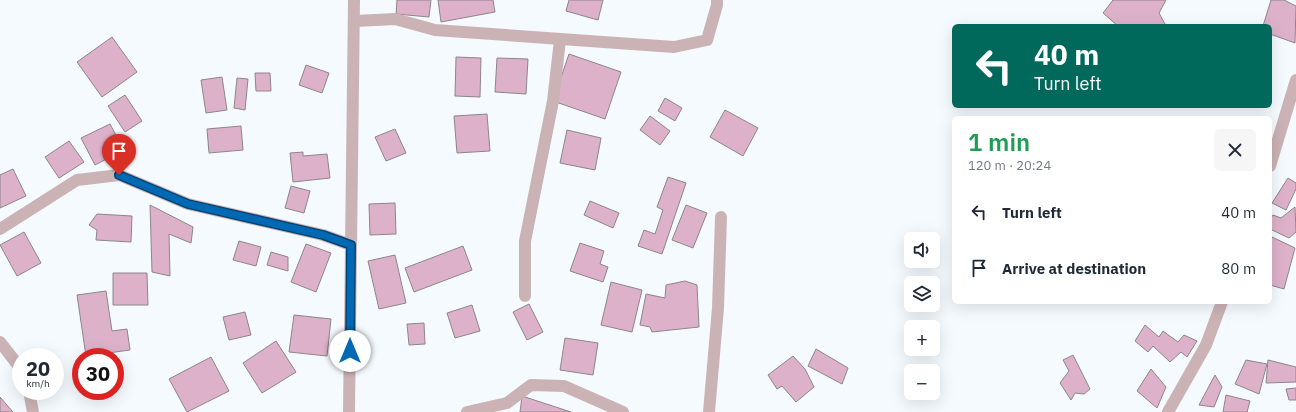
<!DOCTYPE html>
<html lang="en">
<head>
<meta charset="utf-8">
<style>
	:root { --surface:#fff; --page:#f6f6f7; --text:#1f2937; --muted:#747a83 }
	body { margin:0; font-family:"IBM Plex Sans",sans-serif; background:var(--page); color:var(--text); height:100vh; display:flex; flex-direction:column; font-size:15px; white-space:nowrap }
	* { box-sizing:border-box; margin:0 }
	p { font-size:13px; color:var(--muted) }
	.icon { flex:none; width:22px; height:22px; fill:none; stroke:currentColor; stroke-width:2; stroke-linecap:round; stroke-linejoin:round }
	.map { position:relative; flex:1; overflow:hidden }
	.sheet { position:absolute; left:952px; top:116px; width:320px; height:188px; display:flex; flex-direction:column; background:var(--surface); border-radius:6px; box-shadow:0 4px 16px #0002 }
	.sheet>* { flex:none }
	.banner { position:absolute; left:952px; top:24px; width:320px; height:84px; border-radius:6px; box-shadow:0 4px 16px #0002; background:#00695c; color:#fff; overflow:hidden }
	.fabs { position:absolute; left:904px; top:232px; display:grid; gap:8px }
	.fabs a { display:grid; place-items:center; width:36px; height:36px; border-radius:6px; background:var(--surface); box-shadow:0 4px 16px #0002; font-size:20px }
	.speed { position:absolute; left:12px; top:348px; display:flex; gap:8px; font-size:20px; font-weight:700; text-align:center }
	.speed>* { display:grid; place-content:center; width:52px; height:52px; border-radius:50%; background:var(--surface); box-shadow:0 4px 16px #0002; line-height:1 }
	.speed small { font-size:10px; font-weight:400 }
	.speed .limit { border:6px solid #d22; background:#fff; color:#111 }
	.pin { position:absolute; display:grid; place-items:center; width:34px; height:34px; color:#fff; margin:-41px -17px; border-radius:50% 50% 50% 0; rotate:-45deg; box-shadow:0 0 4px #0007 }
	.pin .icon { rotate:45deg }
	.me { position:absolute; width:44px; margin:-22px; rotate:0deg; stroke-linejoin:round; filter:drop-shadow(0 0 3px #0008) }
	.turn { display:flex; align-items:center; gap:14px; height:84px; padding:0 16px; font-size:18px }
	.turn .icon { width:52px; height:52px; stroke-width:2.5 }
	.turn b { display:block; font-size:28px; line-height:34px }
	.round { display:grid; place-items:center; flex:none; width:42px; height:42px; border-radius:6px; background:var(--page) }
	.overview { display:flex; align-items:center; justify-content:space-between; height:68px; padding:0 16px }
	h1 { font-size:24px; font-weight:600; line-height:30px; color:#1e9e55 }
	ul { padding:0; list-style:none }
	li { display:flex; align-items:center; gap:12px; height:56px; padding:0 16px }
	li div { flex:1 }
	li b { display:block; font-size:15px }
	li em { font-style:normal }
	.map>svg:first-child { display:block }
	.building { fill:#ddb1ca; stroke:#8c8689 }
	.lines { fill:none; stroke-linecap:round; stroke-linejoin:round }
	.minor { stroke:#cbb3b5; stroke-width:12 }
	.route-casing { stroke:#004475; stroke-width:10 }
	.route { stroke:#0069b4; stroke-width:7 }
</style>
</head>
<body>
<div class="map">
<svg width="1296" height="412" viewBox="0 0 1296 412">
	<rect width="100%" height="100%" fill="#f5faff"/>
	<g class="building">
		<polygon points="397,0 431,0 429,17 396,14"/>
		<polygon points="438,0 493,0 495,12 441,22"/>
		<polygon points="569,0 603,0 598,20 566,11"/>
		<polygon points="1113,0 1166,0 1159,13 1166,26 1118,26 1103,13"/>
		<polygon points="1271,0 1284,0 1296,6 1295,43 1270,34 1270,26 1263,26"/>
		<polygon points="112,37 137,72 102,97 77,62"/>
		<polygon points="569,54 621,72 605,119 553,101"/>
		<polygon points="456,57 481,58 480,97 455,96"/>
		<polygon points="497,58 528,59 526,94 495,92"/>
		<polygon points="306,65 329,73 322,93 299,85"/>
		<polygon points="255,73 270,73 271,91 256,91"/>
		<polygon points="222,77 227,110 206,113 201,80"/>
		<polygon points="237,78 248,79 245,110 234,108"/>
		<polygon points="125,95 142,121 125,132 108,106"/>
		<polygon points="665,98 682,108 675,121 658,111"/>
		<polygon points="725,110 758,128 743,156 710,137"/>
		<polygon points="487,114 490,151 457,153 454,116"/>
		<polygon points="650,116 670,131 660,145 640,130"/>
		<polygon points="110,124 124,150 95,165 81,138"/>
		<polygon points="241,126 243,150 209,153 207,129"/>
		<polygon points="395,129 406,153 386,161 375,137"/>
		<polygon points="567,130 601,138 595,170 560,163"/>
		<polygon points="69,141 84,162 59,178 45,157"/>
		<polygon points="303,152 303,156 327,154 330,178 293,182 290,153"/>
		<polygon points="13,169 26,196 0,208 0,175"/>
		<polygon points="668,177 686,183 662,254 638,246 644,230 655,234 663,210 657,207"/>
		<polygon points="1288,178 1296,183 1296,189 1286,210 1272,203"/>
		<polygon points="291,186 310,191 304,213 285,208"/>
		<polygon points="590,201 619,213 613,228 584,215"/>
		<polygon points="395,203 396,234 370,235 369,204"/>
		<polygon points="150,205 193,227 191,243 169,234 170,276 152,272"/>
		<polygon points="686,205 707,213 693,248 672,240"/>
		<polygon points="1295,207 1296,232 1289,238 1270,229 1270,219 1273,215 1281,218"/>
		<polygon points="97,214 132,216 131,242 96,240 97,230 89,225"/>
		<polygon points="24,232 41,263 17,276 0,245"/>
		<polygon points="1272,237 1295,248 1284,289 1270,285 1270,242"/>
		<polygon points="239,241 261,247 256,266 233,260"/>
		<polygon points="580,243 604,251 600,264 608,267 603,282 570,271"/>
		<polygon points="306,244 331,253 316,292 291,282"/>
		<polygon points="463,246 472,270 414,292 405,268"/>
		<polygon points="271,252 288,257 288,271 267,265"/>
		<polygon points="395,255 406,303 379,309 368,261"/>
		<polygon points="113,273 147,273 148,305 113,305"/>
		<polygon points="685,281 697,285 699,327 652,332 650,327 640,325 646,294 665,298 666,285"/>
		<polygon points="611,282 642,290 632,332 601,325"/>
		<polygon points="106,291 112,331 127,329 130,350 86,356 77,295"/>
		<polygon points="529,304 543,332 527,340 513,312"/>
		<polygon points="472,305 480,331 455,338 447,313"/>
		<polygon points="245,312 251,335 229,340 223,317"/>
		<polygon points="294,315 331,319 327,356 289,352"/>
		<polygon points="424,323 425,344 409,345 407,324"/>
		<polygon points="1145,325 1159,337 1163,331 1178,342 1184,335 1197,341 1187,357 1181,352 1170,362 1153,346 1148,352 1135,341"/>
		<polygon points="565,338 598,343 593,375 560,370"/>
		<polygon points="276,341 296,372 262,393 243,363"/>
		<polygon points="816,349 848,368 842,384 808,366"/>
		<polygon points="1073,355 1090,389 1084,394 1075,393 1071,400 1060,383 1069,371 1063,360"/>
		<polygon points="793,356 805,369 814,387 796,402 782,386 777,389 768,375"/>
		<polygon points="211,357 229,391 187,412 169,379"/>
		<polygon points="1246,360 1267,364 1259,394 1235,384"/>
		<polygon points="1268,360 1296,367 1296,382 1266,383"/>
		<polygon points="1151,369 1166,387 1157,408 1137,391"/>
		<polygon points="1215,375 1222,387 1214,407 1199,405"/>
		<polygon points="1296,388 1296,400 1289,400 1286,389"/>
		<polygon points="1226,395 1250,401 1247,412 1223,412"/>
		<polygon points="522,396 571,412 520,412"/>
		<polygon points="0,397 13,412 0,412"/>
	</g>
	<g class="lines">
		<g class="minor">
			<polyline points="355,21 395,19 435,30 674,47 707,40 717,5 717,0"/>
			<polyline points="1270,166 1296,80"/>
			<polyline points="0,229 77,180 119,175 188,204 323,235 351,245"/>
			<polyline points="525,296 525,241 553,101 560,40"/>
			<polyline points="0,342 21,369"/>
			<polyline points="29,391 33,412"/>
			<polyline points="349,412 354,0"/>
			<polyline points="467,412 507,403 531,385 564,386 623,412"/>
			<polyline points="709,412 718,308 721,217"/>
			<polyline points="1168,412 1206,345 1222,302"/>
		</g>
	</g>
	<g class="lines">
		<g class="route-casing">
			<polyline id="route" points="119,175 188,204 323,235 351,245 350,351"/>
		</g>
		<use href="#route" class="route"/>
	</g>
</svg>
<div class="fabs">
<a><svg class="icon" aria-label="sound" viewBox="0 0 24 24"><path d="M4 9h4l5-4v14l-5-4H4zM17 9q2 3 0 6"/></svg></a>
<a><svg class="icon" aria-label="layers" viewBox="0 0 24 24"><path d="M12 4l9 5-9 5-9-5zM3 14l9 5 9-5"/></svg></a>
<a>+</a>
<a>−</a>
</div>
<div class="speed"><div>20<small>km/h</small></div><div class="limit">30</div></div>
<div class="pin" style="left:119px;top:175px;background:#d93025"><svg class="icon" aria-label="arrive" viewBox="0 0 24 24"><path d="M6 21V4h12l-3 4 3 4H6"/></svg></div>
<svg class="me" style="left:350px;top:351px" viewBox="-20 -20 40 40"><circle r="19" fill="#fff"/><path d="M0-13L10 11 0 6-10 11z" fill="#0069b4"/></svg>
<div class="banner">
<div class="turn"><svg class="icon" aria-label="left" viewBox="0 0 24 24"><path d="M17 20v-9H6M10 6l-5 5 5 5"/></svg><div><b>40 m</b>Turn left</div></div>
</div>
<section class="sheet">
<div class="overview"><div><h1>1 min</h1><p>120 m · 20:24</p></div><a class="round"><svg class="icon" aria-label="close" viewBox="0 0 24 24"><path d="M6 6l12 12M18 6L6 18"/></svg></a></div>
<ul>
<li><svg class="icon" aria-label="left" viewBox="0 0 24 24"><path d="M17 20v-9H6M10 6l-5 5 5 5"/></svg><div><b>Turn left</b></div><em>40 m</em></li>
<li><svg class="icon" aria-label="arrive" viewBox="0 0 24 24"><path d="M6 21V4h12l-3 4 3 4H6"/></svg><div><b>Arrive at destination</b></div><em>80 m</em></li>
</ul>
</section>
</div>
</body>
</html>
